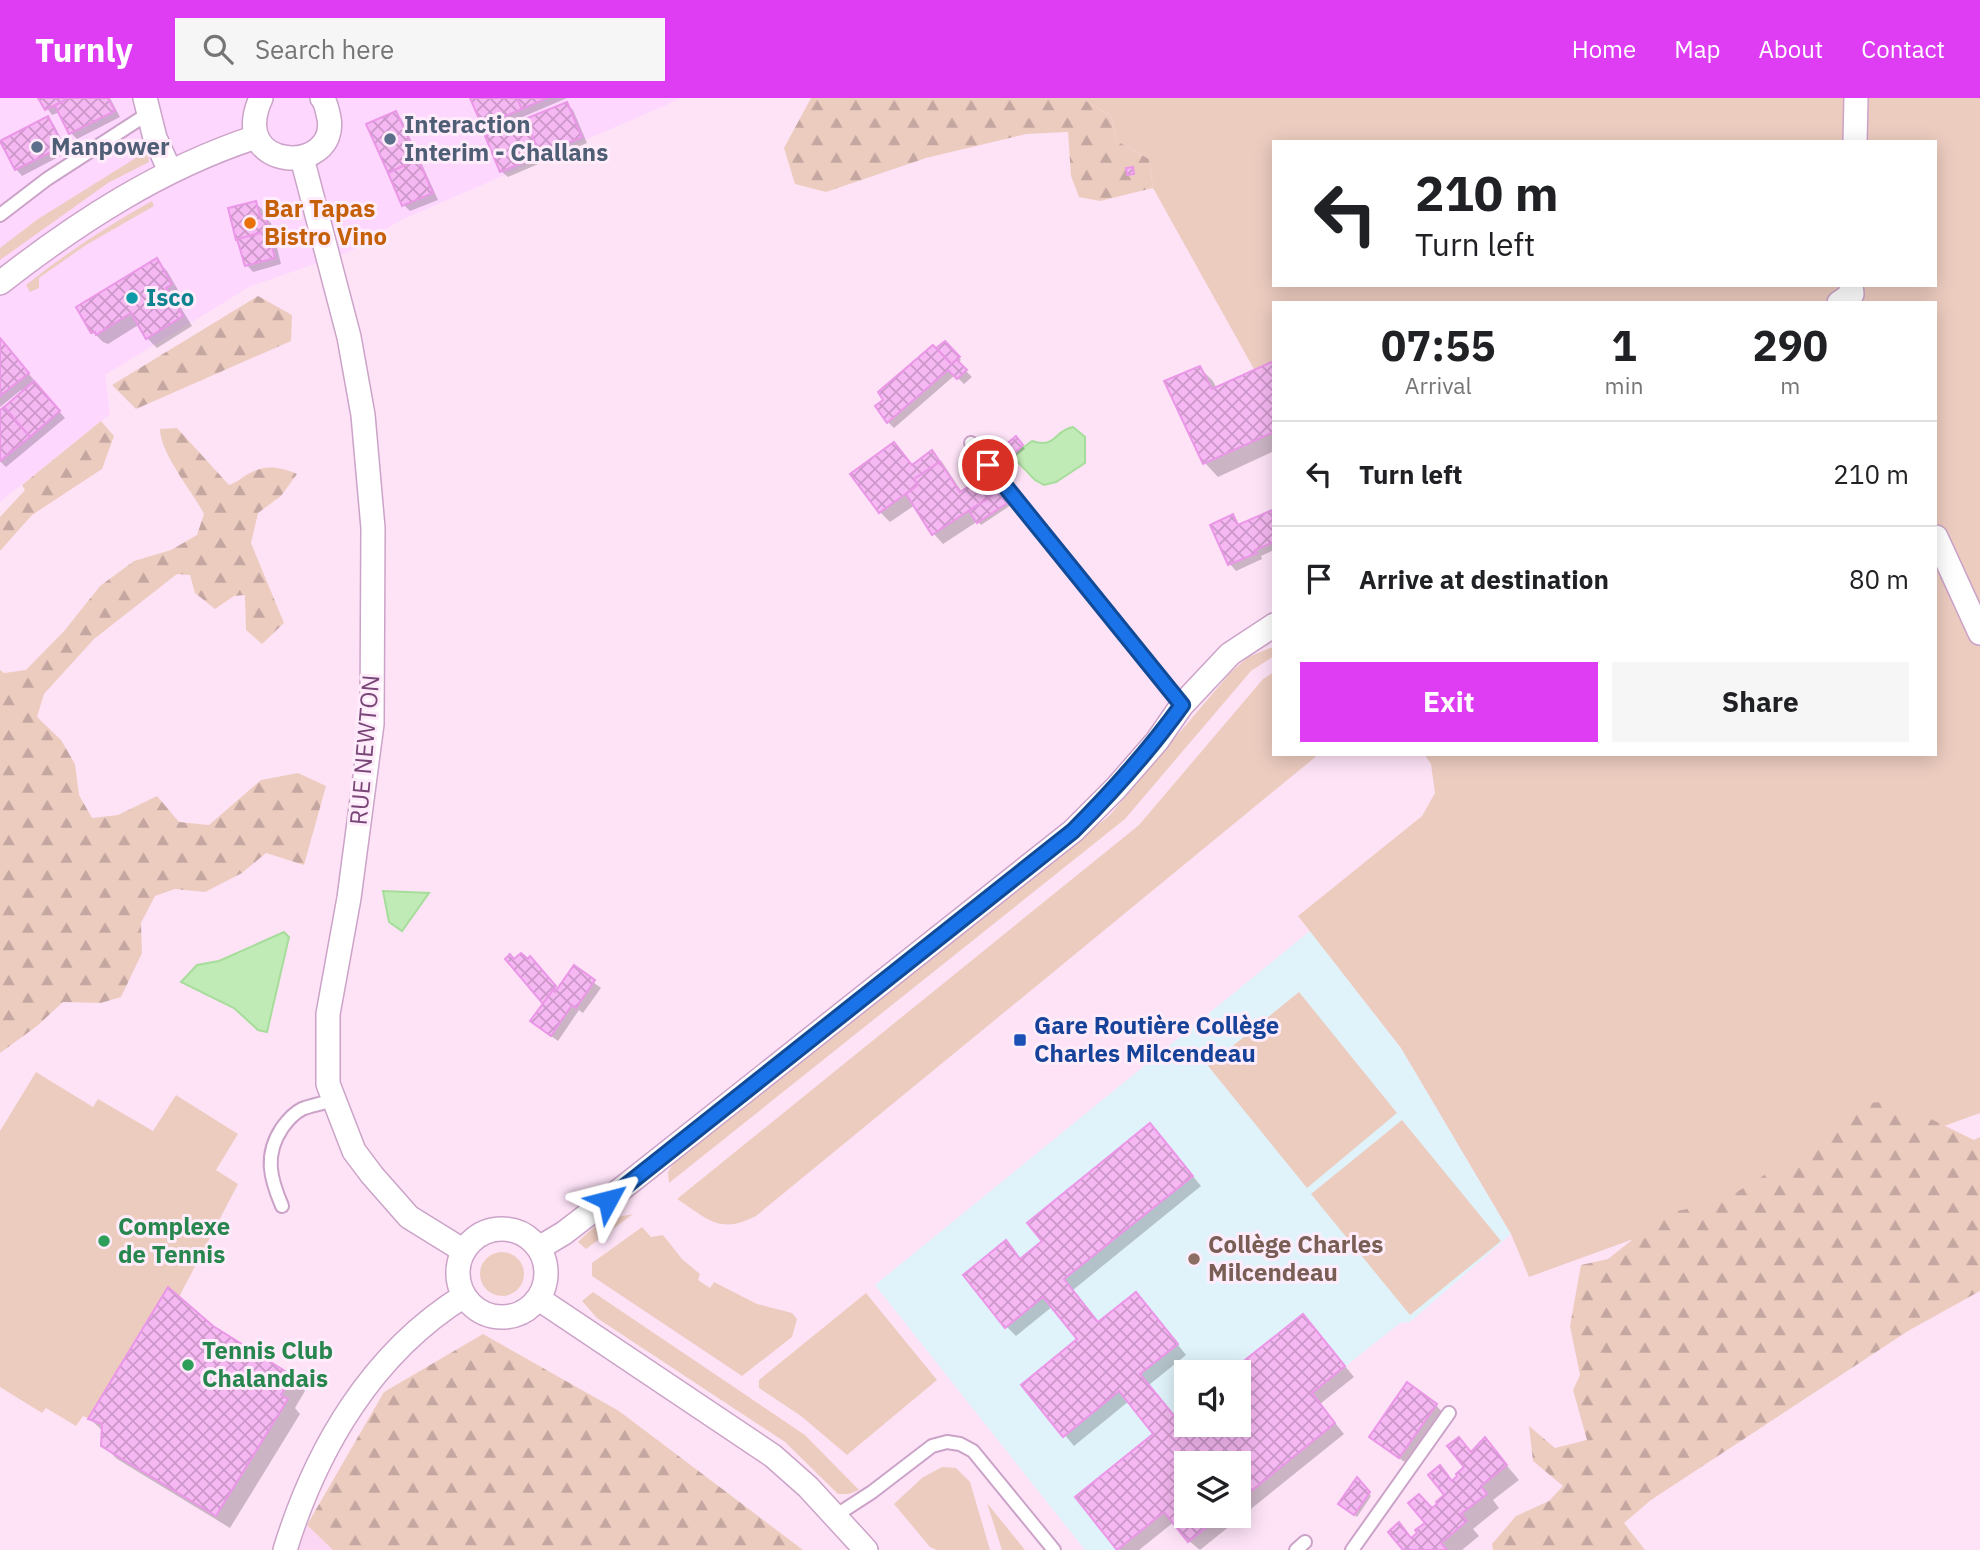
<!DOCTYPE html>
<html lang="en">
<head>
<meta charset="utf-8">
<style>
	:root { --surface:#fff; --page:#f6f6f6; --text:#202124; --muted:#757577; --line:#e0e0e0; --accent:#df3df4 }
	body { margin:0; font-family:"IBM Plex Sans",sans-serif; background:var(--page); color:var(--text); height:100vh; display:flex; flex-direction:column; font-size:26px; white-space:nowrap }
	* { box-sizing:border-box; margin:0 }
	p { font-size:23px; color:var(--muted) }
	.icon { flex:none; width:38px; height:38px; fill:none; stroke:currentColor; stroke-width:2; stroke-linecap:round; stroke-linejoin:round }
	.map { position:relative; flex:1; overflow:hidden }
	.sheet { position:absolute; left:1272px; top:203px; width:665px; height:455px; display:flex; flex-direction:column; background:var(--surface); border-radius:0px; box-shadow:0 4px 18px #0003 }
	.sheet>* { flex:none }
	.banner { position:absolute; left:1272px; top:42px; width:665px; height:147px; border-radius:0px; box-shadow:0 4px 18px #0003; background:#fff; color:var(--text); overflow:hidden }
	.tools { position:absolute; left:1174px; top:1262px; display:grid; gap:14px }
	.tools a { display:grid; place-items:center; width:77px; height:77px; border-radius:0px; background:var(--surface); box-shadow:0 4px 18px #0003; font-size:35px }
	.pin { position:absolute; display:grid; place-items:center; width:60px; height:60px; color:#fff; margin:-30px; border:4px solid #fff; border-radius:50%; box-shadow:0 2px 7px #0007 }
	.me { position:absolute; width:77px; margin:-38px; rotate:52deg; stroke-linejoin:round; filter:drop-shadow(0 0 5px #0008) }
	.turn { display:flex; align-items:center; gap:24px; height:147px; padding:0 28px; font-size:32px }
	.turn .icon { width:91px; height:91px; stroke-width:2.5 }
	.turn b { display:block; font-size:49px; line-height:60px }
	.eta { display:flex; justify-content:space-evenly; align-items:center; height:119px; text-align:center }
	.eta b { font-size:42px; font-weight:700; line-height:49px }
	.button { display:flex; gap:14px; margin-top:auto; padding:14px 28px }
	.button a { flex:1; height:80px; border-radius:0px; background:var(--accent); color:#fff; font-size:28px; font-weight:700; line-height:80px; text-align:center }
	.button a+a { background:var(--page); color:var(--text) }
	ul { padding:0; list-style:none }
	li { display:flex; align-items:center; gap:21px; height:105px; padding:0 28px; border-top:2px solid var(--line) }
	li div { flex:1 }
	li b { display:block; font-size:26px }
	li em { font-style:normal }
	header { display:flex; align-items:center; gap:42px; box-sizing:border-box; height:98px; padding:0 35px; background:var(--accent); color:#fff }
	header strong { font-size:33px }
	nav { display:flex; gap:38px; margin-inline-start:auto; font-size:24px }
	.search { width:490px; height:63px; background:var(--page); display:flex; align-items:center; gap:18px; box-sizing:border-box; padding:0 24px; border-radius:0px; color:var(--muted); font-size:26px }
	.map>svg:first-child { display:block }
	.residential { fill:#fcd7f3 }
	.commercial { fill:#fed7ff }
	.education { fill:#e0f3fb; fill-rule:evenodd }
	.grass { fill:#edccc0; fill-rule:evenodd }
	.forest { fill:url(#forest-firs) }
	.water { fill:#c0eab6; stroke:#a7dd9b; stroke-width:2 }
	.shadow { fill:#0003; fill-rule:evenodd }
	.building { fill:url(#building-cross-hatch); stroke:#eb97e7; stroke-width:2 }
	.lines { fill:none; stroke-linecap:round; stroke-linejoin:round }
	.service-casing { stroke:#cca3c8; stroke-width:16 }
	.minor-casing { stroke:#cca3c8; stroke-width:26 }
	.service { stroke:#fff; stroke-width:12 }
	.minor { stroke:#fff; stroke-width:23 }
	.route-casing { stroke:#114b97; stroke-width:18 }
	.route { stroke:#1a73e8; stroke-width:12 }
	.service-dot { fill:#5c6f8a; stroke:#ffecfa; stroke-width:2.5 }
	.food-dot { fill:#e8710a; stroke:#ffecfa; stroke-width:2.5 }
	.culture-dot { fill:#0f9aa8; stroke:#ffecfa; stroke-width:2.5 }
	.transit-dot { fill:#1a4fb4; stroke:#ffecfa; stroke-width:2.5 }
	.leisure-dot { fill:#2e9e5b; stroke:#ffecfa; stroke-width:2.5 }
	.education-dot { fill:#8d6e63; stroke:#ffecfa; stroke-width:2.5 }
	.labels { text-anchor:middle; stroke-width:6; stroke-linejoin:round; paint-order:stroke }
	.service-label { font-size:24px; font-weight:bold; fill:#4e5e75; stroke:#ffecfa; text-anchor:start }
	.food-label { font-size:24px; font-weight:bold; fill:#c56008; stroke:#ffecfa; text-anchor:start }
	.culture-label { font-size:24px; font-weight:bold; fill:#0d838f; stroke:#ffecfa; text-anchor:start }
	.street-label { font-size:24px; fill:#794678; stroke:#ffecfa }
	.transit-label { font-size:24px; font-weight:bold; fill:#164399; stroke:#ffecfa; text-anchor:start }
	.leisure-label { font-size:24px; font-weight:bold; fill:#27864d; stroke:#ffecfa; text-anchor:start }
	.education-label { font-size:24px; font-weight:bold; fill:#785e54; stroke:#ffecfa; text-anchor:start }
</style>
</head>
<body>
<header>
<strong>Turnly</strong>
<div class="search"><svg class="icon" aria-label="search" viewBox="0 0 24 24"><circle cx="10" cy="10" r="6"/><path d="M15 15l6 6"/></svg>Search here</div>
<nav><a>Home</a><a>Map</a><a>About</a><a>Contact</a></nav>
</header>
<div class="map">
<svg width="1980" height="1452" viewBox="0 0 1980 1452">
	<defs>
		<pattern id="forest-firs" width="22" height="20" patternUnits="userSpaceOnUse" patternTransform="scale(1.75)"><rect width="22" height="20" fill="#edccc0"/><path d="M5 1l3.5 6h-7zM16 11l3.5 6h-7z" fill="#c5a7a1"/></pattern>
		<pattern id="building-cross-hatch" width="8" height="8" patternUnits="userSpaceOnUse" patternTransform="scale(1.75)"><rect width="8" height="8" fill="#f6b8f2"/><path d="M0 0l8 8M0 8l8-8" fill="none" stroke="#cc97c9"/></pattern>
	</defs>
	<rect width="100%" height="100%" fill="#fee3f7"/>
	<polygon class="residential" points="307,1427 333,1452 299,1452"/>
	<polygon class="commercial" points="0,0 682,0 401,122 347,155 251,188 105,277 110,316 0,404"/>
	<path class="education" d="M1310,833L1401,950L1511,1136L1410,1224L1400,1225L1312,1295L1335,1325L1239,1403V1365H1186V1418H1221L1188,1444L1164,1414L1117,1452H1085L875,1187ZM1186,1274H1239V1326H1186Z"/>
	<g class="grass">
		<path d="M1081,0H1980V1015L1529,1179L1511,1136L1401,950L1298,818L1422,718L1435,695L1431,666L1424,656H1936V205H1274V307L1153,90L1149,61L1117,43L1111,18ZM1274,44H1936V187H1274Z"/>
		<polygon points="147,50 149,64 108,85 0,162 0,150 38,121 139,58"/>
		<path d="M152,103L154,108L86,147L39,180V190L30,194L26,187C66,155 107,128 152,103Z"/>
		<polygon points="1270,550 1274,550 1274,558 1251,573 1125,721 669,1085 668,1074 675,1063 1109,718 1230,575 1248,559"/>
		<path d="M1274,574V656H1319L756,1118C719,1137 708,1121 677,1101L1139,727L1263,581Z"/>
		<polygon points="1299,894 1397,1015 1307,1090 1208,968"/>
		<polygon points="36,974 93,1009 98,1001 153,1033 176,997 238,1036 216,1072 238,1086 179,1199 213,1228 293,1278 281,1297 288,1301 216,1418 101,1348 102,1326 83,1318 76,1328 46,1310 42,1315 0,1289 0,1033"/>
		<polygon points="1402,1022 1501,1143 1410,1217 1311,1096"/>
		<path d="M633,1116L586,1151L578,1144C597,1124 606,1121 633,1116Z"/>
		<polygon points="642,1129 651,1139 663,1137 682,1161 700,1176 698,1182 710,1190 714,1184 757,1206 792,1215 797,1221 792,1239 742,1278 592,1178 592,1165"/>
		<circle cx="502" cy="1176" r="22"/>
		<polygon points="593,1194 805,1337 859,1392 849,1396 838,1396 785,1344 597,1220 582,1203"/>
		<polygon points="866,1195 937,1282 847,1357 801,1318 759,1290 759,1282"/>
		<polygon points="942,1369 956,1370 970,1384 990,1452 937,1452 930,1449 894,1406 922,1380"/>
		<polygon points="987,1405 1025,1452 1002,1452"/>
	</g>
	<g class="forest">
		<polygon points="811,0 1081,0 1111,18 1117,43 1149,61 1153,90 1100,103 1079,99 1071,78 1068,34 1026,36 926,60 826,94 795,86 784,50"/>
		<polygon points="258,198 292,217 291,243 136,311 112,287"/>
		<polygon points="101,323 114,338 102,371 32,417 0,453 0,419 25,392 22,387"/>
		<path d="M177,330L229,387C238,384 241,380 248,376C266,366 280,369 297,376L281,398L258,415L251,445L284,525L262,546L246,532L245,497L234,498L215,511L195,495L190,477L177,476L94,541L44,596L37,619L61,642L75,666L79,697L92,720L118,717L157,698L179,724L209,727L261,682L298,675L326,688L304,767L266,755L242,775L205,794L175,791L155,798L141,825L142,855L121,899L101,905L63,904L37,928L0,955V572L4,575L26,572L65,532L100,488L134,463L171,452L197,437L204,416C192,393 160,355 160,331Z"/>
		<polygon points="1894,1003 1974,1042 1980,1039 1980,1193 1908,1233 1651,1402 1624,1425 1645,1452 1493,1452 1492,1446 1516,1418 1549,1403 1563,1388 1533,1363 1529,1328 1555,1350 1587,1342 1573,1292 1580,1277 1570,1228 1581,1167 1608,1161 1666,1115 1719,1105 1789,1062 1853,1006"/>
		<polygon points="483,1236 619,1313 803,1452 333,1452 307,1427 384,1294"/>
	</g>
	<g class="water">
		<path d="M1073,329L1085,339V365L1056,384L1044,387L1035,382L1012,358L1032,343C1057,351 1054,332 1073,329Z"/>
		<polygon points="383,793 429,795 402,833 389,824"/>
		<polygon points="284,834 289,839 267,934 258,932 234,910 181,884 197,867 219,863"/>
	</g>
	<g class="shadow">
		<polygon points="40,0 110,0 120,19 77,41 71,35 60,14 52,17"/>
		<polygon points="472,0 567,0 490,33 484,27"/>
		<polygon points="566,6 573,12 587,45 508,79 501,73"/>
		<polygon points="396,15 402,22 438,102 410,113 404,107"/>
		<polygon points="48,20 54,27 68,54 22,78 16,71"/>
		<polygon points="255,105 262,111 264,119 271,125 281,166 253,174 247,167"/>
		<polygon points="157,163 167,173 181,197 175,200 192,228 157,250 147,240 140,226 108,246 103,244 93,234"/>
		<polygon points="0,241 34,282 32,283 65,320 6,369 0,363 0,314 23,295 21,292 0,309"/>
		<polygon points="945,245 961,262 958,265 972,279 964,286 955,277 894,330 888,324 886,302"/>
		<polygon points="1274,265 1274,353 1218,379 1205,365 1167,284 1200,270 1213,283 1217,291"/>
		<polygon points="1016,341 1025,351 1014,360 1005,349"/>
		<polygon points="894,346 913,368 932,355 942,364 962,394 999,387 1014,405 981,427 978,423 943,446 934,436 915,407 890,424 880,414"/>
		<polygon points="1272,414 1274,416 1274,452 1261,458 1262,461 1236,473 1230,466 1233,419 1240,428"/>
		<polygon points="515,863 536,867 559,893 574,870 601,890 583,915 579,912 558,943 539,929 545,905"/>
		<path d="M1160,1038L1201,1088L1073,1192L1100,1226L1146,1206L1186,1257L1149,1287L1176,1320L1186,1312V1326H1239V1274H1233L1312,1228L1354,1279L1320,1306L1344,1336L1200,1452L1189,1443L1174,1424L1139,1452H1120L1078,1399L1156,1336L1129,1303L1074,1348L1023,1287L1080,1242L1053,1208L1016,1238L1006,1228V1145L1022,1162ZM1186,1365H1239V1418H1186Z"/>
		<polygon points="211,1230 292,1279 305,1293 295,1310 300,1316 230,1430 117,1361 103,1347 104,1334 90,1321"/>
		<polygon points="1436,1307 1442,1314 1406,1365 1378,1345"/>
		<polygon points="1459,1342 1472,1355 1485,1342 1519,1382 1493,1402 1499,1410 1473,1431 1479,1438 1462,1452 1405,1452 1399,1427 1413,1441 1427,1425 1447,1397 1439,1370 1453,1384 1466,1369"/>
		<polygon points="1357,1382 1371,1398 1357,1419 1343,1408"/>
	</g>
	<g class="building">
		<polygon points="38,0 69,0 45,12"/>
		<polygon points="69,0 108,0 115,13 69,36 55,8"/>
		<polygon points="470,0 517,0 522,11 482,28"/>
		<polygon points="517,0 547,0 522,11"/>
		<polygon points="567,4 582,39 540,57 525,21"/>
		<polygon points="396,13 418,61 388,75 366,26"/>
		<polygon points="48,18 63,48 15,72 0,43"/>
		<polygon points="525,21 540,57 500,74 485,38"/>
		<polygon points="418,61 433,95 402,108 388,75"/>
		<polygon points="1133,69 1134,76 1127,77 1126,70"/>
		<polygon points="256,103 260,118 265,117 269,132 236,142 228,110"/>
		<polygon points="268,133 275,160 245,168 237,141"/>
		<polygon points="157,160 172,186 166,190 183,218 146,241 131,215 96,237 95,234 91,235 76,209"/>
		<polygon points="0,240 29,275 0,298"/>
		<polygon points="945,243 960,259 951,266 936,250"/>
		<polygon points="933,247 951,266 957,262 967,272 957,281 948,272 887,325 875,308 883,302 878,294"/>
		<polygon points="1274,263 1274,334 1203,366 1164,283 1200,268 1212,291"/>
		<polygon points="34,283 60,313 30,339 4,309"/>
		<polygon points="4,309 30,339 0,363 0,312"/>
		<polygon points="1016,338 1023,347 1011,359 1003,349"/>
		<polygon points="894,344 912,367 932,352 940,364 914,381 918,387 879,415 850,376"/>
		<polygon points="940,364 960,394 989,374 1003,390 932,437 906,396 918,387 914,381"/>
		<polygon points="1003,390 1012,402 977,425 969,413"/>
		<polygon points="1272,412 1274,444 1255,452 1257,455 1228,467 1210,427 1233,416 1238,427"/>
		<polygon points="521,855 528,861 530,858 556,888 543,906 505,861 510,856 514,861"/>
		<polygon points="574,867 595,882 576,910 572,907 551,938 530,923 553,892 555,894"/>
		<polygon points="1150,1025 1193,1078 1064,1181 1098,1224 1136,1194 1178,1246 1140,1276 1175,1319 1186,1309 1186,1326 1239,1326 1239,1274 1230,1274 1303,1216 1345,1268 1312,1295 1335,1325 1239,1403 1239,1365 1186,1365 1186,1418 1221,1418 1188,1444 1164,1414 1117,1452 1075,1399 1153,1336 1119,1293 1063,1339 1021,1287 1077,1241 1043,1199 1005,1230 963,1177 1006,1142 1020,1161 1042,1143 1027,1125"/>
		<polygon points="168,1189 213,1228 293,1278 281,1297 288,1301 216,1418 101,1348 102,1326 88,1321"/>
		<polygon points="1407,1284 1437,1306 1399,1360 1369,1339"/>
		<polygon points="1459,1339 1471,1354 1485,1339 1507,1367 1481,1388 1487,1396 1461,1416 1467,1423 1441,1445 1447,1452 1403,1452 1388,1434 1399,1424 1411,1440 1417,1435 1415,1432 1425,1425 1408,1405 1419,1396 1432,1410 1437,1406 1436,1404 1444,1397 1428,1377 1440,1367 1452,1383 1457,1378 1456,1376 1464,1369 1447,1348"/>
		<polygon points="1357,1379 1370,1394 1354,1417 1338,1406"/>
	</g>
	<g class="lines">
		<g class="service-casing">
			<g id="service">
				<polyline points="0,117 47,81 149,15"/>
				<polyline points="971,345 1182,607"/>
				<path d="M282,1108C270,1080 264,1057 282,1030C287,1023 294,1015 302,1011C312,1007 323,1006 334,1001"/>
				<polyline points="835,1418 872,1394 932,1348 947,1344 960,1346 973,1353 1054,1452"/>
				<polyline points="1296,1452 1305,1444"/>
				<polyline points="1352,1452 1449,1315"/>
			</g>
		</g>
		<g class="minor-casing">
			<g id="minor">
				<polyline points="145,0 155,40 170,73"/>
				<path d="M261,0C227,75 339,77 329,20C327,13 327,6 322,0"/>
				<polyline points="1855,44 1856,0"/>
				<polyline points="302,60 349,239 363,317 373,430 372,626 349,800 328,916 328,986 354,1053 372,1077 409,1119 464,1153"/>
				<path d="M0,185C78,124 161,70 256,39"/>
				<polyline points="1839,205 1852,196 1851,187"/>
				<polyline points="1936,439 1980,535"/>
				<circle cx="502" cy="1175" r="44"/>
				<polyline points="539,1150 564,1135 629,1085 1073,733 1116,690 1157,643 1182,607 1230,556 1274,527"/>
				<polyline points="539,1201 773,1358 808,1389 866,1452"/>
				<path d="M285,1452C316,1351 372,1255 464,1198"/>
			</g>
		</g>
		<use href="#service" class="service"/>
		<use href="#minor" class="minor"/>
	</g>
	<g class="lines">
		<g class="route-casing">
			<path id="route" d="M608,1102L1073,733C1113,693 1149,653 1182,607L988,367"/>
		</g>
		<use href="#route" class="route"/>
	</g>
	<g class="service-dot">
		<circle cx="390" cy="41" r="7"/>
		<circle cx="37" cy="49" r="7"/>
	</g>
	<circle class="food-dot" cx="250" cy="125" r="7"/>
	<circle class="culture-dot" cx="132" cy="200" r="7"/>
	<rect class="transit-dot" x="1013" y="935" width="14" height="14" rx="3.5"/>
	<g class="leisure-dot">
		<circle cx="104" cy="1143" r="7"/>
		<circle cx="188" cy="1267" r="7"/>
	</g>
	<circle class="education-dot" cx="1194" cy="1161" r="7"/>
	<g class="labels">
		<g class="service-label">
			<text x="404" y="35">Interaction<tspan x="404" dy="28">Interim - Challans</tspan></text>
			<text x="51" y="57">Manpower</text>
		</g>
		<g class="food-label">
			<text x="264" y="119">Bar Tapas<tspan x="264" dy="28">Bistro Vino</tspan></text>
		</g>
		<g class="culture-label">
			<text x="146" y="208">Isco</text>
		</g>
		<g class="street-label">
			<text transform="translate(365 652) rotate(-85)" y="8">RUE NEWTON</text>
		</g>
		<g class="transit-label">
			<text x="1034" y="936">Gare Routière Collège<tspan x="1034" dy="28">Charles Milcendeau</tspan></text>
		</g>
		<g class="leisure-label">
			<text x="118" y="1137">Complexe<tspan x="118" dy="28">de Tennis</tspan></text>
			<text x="202" y="1261">Tennis Club<tspan x="202" dy="28">Chalandais</tspan></text>
		</g>
		<g class="education-label">
			<text x="1208" y="1155">Collège Charles<tspan x="1208" dy="28">Milcendeau</tspan></text>
		</g>
	</g>
</svg>
<div class="tools">
<a><svg class="icon" aria-label="sound" viewBox="0 0 24 24"><path d="M4 9h4l5-4v14l-5-4H4zM17 9q2 3 0 6"/></svg></a>
<a><svg class="icon" aria-label="layers" viewBox="0 0 24 24"><path d="M12 4l9 5-9 5-9-5zM3 14l9 5 9-5"/></svg></a>
</div>
<div class="pin" style="left:988px;top:367px;background:#d93025"><svg class="icon" aria-label="arrive" viewBox="0 0 24 24"><path d="M6 21V4h12l-3 4 3 4H6"/></svg></div>
<svg class="me" style="left:608px;top:1102px" viewBox="-20 -20 40 40"><path d="M0-17L14 15 0 8-14 15z" fill="#1a73e8" stroke="#fff" stroke-width="4"/></svg>
<div class="banner">
<div class="turn"><svg class="icon" aria-label="left" viewBox="0 0 24 24"><path d="M17 20v-9H6M10 6l-5 5 5 5"/></svg><div><b>210 m</b>Turn left</div></div>
</div>
<section class="sheet">
<div class="eta">
<div><b>07:55</b><p>Arrival</p></div>
<div><b>1</b><p>min</p></div>
<div><b>290</b><p>m</p></div>
</div>
<ul>
<li><svg class="icon" aria-label="left" viewBox="0 0 24 24"><path d="M17 20v-9H6M10 6l-5 5 5 5"/></svg><div><b>Turn left</b></div><em>210 m</em></li>
<li><svg class="icon" aria-label="arrive" viewBox="0 0 24 24"><path d="M6 21V4h12l-3 4 3 4H6"/></svg><div><b>Arrive at destination</b></div><em>80 m</em></li>
</ul>
<div class="button"><a>Exit</a><a>Share</a></div>
</section>
</div>
</body>
</html>
